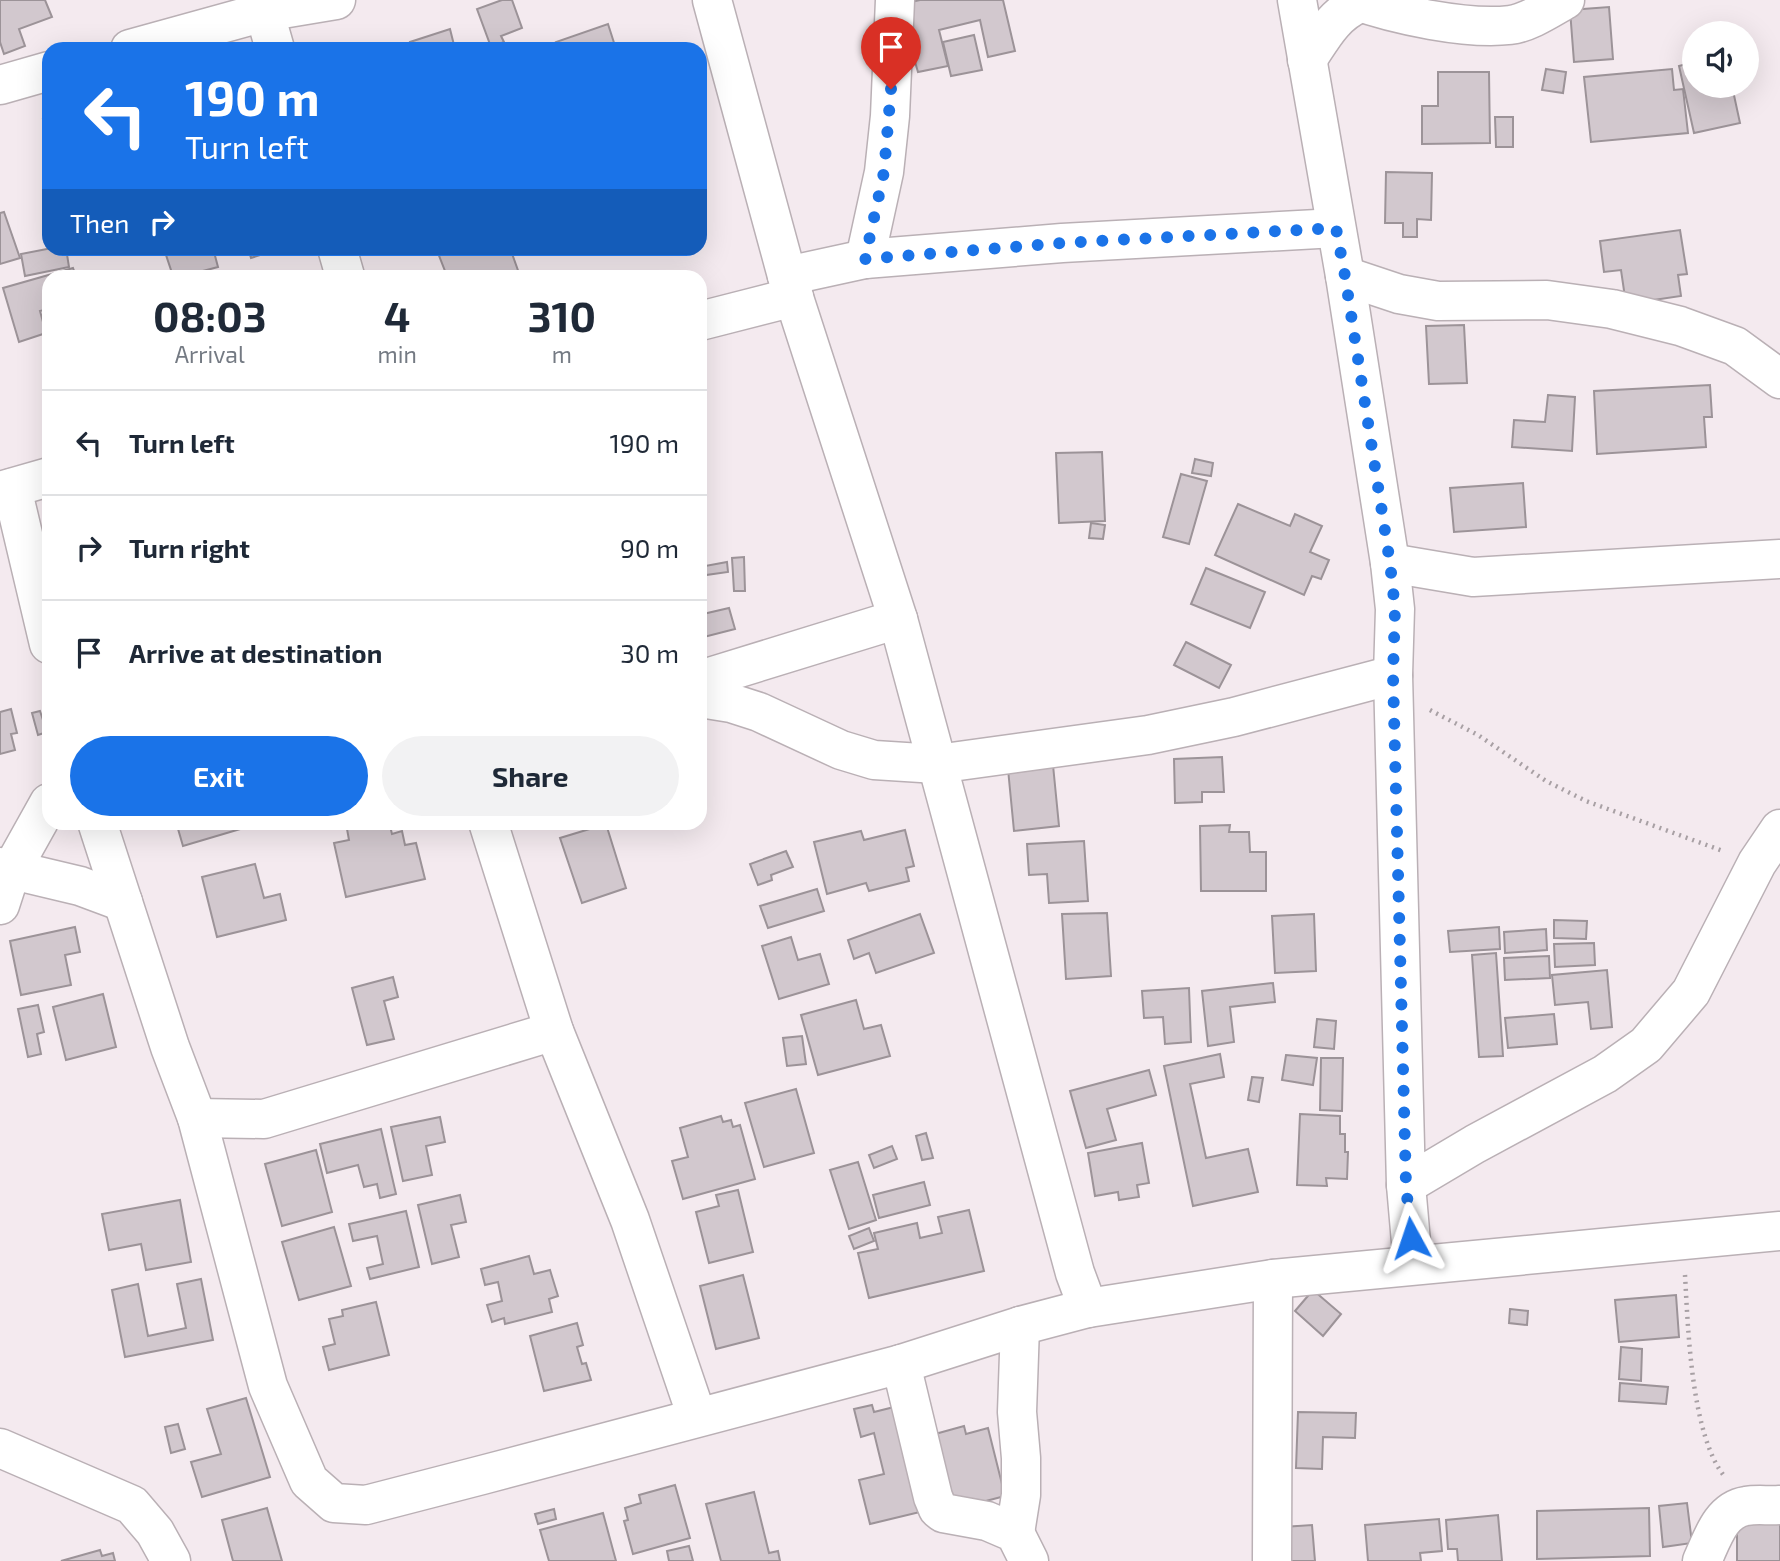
<!DOCTYPE html>
<html lang="en">
<head>
<meta charset="utf-8">
<style>
	:root { --surface:#fff; --page:#f2f2f3; --text:#1f2937; --muted:#747a83; --line:#e0e1e3; --accent:#1a73e8 }
	body { margin:0; font-family:"Exo 2",sans-serif; background:var(--page); color:var(--text); height:100vh; display:flex; flex-direction:column; font-size:26px; white-space:nowrap }
	* { box-sizing:border-box; margin:0 }
	p { font-size:23px; color:var(--muted) }
	.icon { flex:none; width:38px; height:38px; fill:none; stroke:currentColor; stroke-width:2; stroke-linecap:round; stroke-linejoin:round }
	.map { position:relative; flex:1; overflow:hidden }
	.side { position:absolute; left:42px; top:270px; width:665px; height:560px; display:flex; flex-direction:column; background:var(--surface); border-radius:21px; box-shadow:0 7px 28px #0002 }
	.side>* { flex:none }
	.hud { position:absolute; left:42px; top:42px; width:665px; height:214px; border-radius:21px; box-shadow:0 7px 28px #0002; background:#1a73e8; color:#fff; overflow:hidden }
	.buttons { position:absolute; left:1682px; top:21px; display:grid; gap:14px }
	.buttons a { display:grid; place-items:center; width:77px; height:77px; border-radius:50%; background:var(--surface); box-shadow:0 7px 28px #0002; font-size:35px }
	.pin { position:absolute; display:grid; place-items:center; width:60px; height:60px; color:#fff; margin:-72px -30px; border-radius:50% 50% 50% 0; rotate:-45deg; box-shadow:0 0 7px #0007 }
	.pin .icon { rotate:45deg }
	.me { position:absolute; width:77px; margin:-38px; rotate:355deg; stroke-linejoin:round; filter:drop-shadow(0 0 5px #0008) }
	.turn { display:flex; align-items:center; gap:24px; height:147px; padding:0 28px; font-size:32px }
	.turn .icon { width:91px; height:91px; stroke-width:2.5 }
	.turn b { display:block; font-size:49px; line-height:60px }
	.then { display:flex; align-items:center; height:66px; padding:0 28px; background:#0003; gap:14px; font-size:26px }
	.eta { display:flex; justify-content:space-evenly; align-items:center; height:119px; text-align:center }
	.eta b { font-size:42px; font-weight:700; line-height:49px }
	.action { display:flex; gap:14px; margin-top:auto; padding:14px 28px }
	.action a { flex:1; height:80px; border-radius:42px; background:var(--accent); color:#fff; font-size:28px; font-weight:700; line-height:80px; text-align:center }
	.action a+a { background:var(--page); color:var(--text) }
	ul { padding:0; list-style:none }
	li { display:flex; align-items:center; gap:21px; height:105px; padding:0 28px; border-top:2px solid var(--line) }
	li div { flex:1 }
	li b { display:block; font-size:26px }
	li em { font-style:normal }
	.map>svg:first-child { display:block }
	.building { fill:#d2c8ce; stroke:#9c9398; stroke-width:2 }
	.lines { fill:none; stroke-linecap:round; stroke-linejoin:round }
	.minor-casing { stroke:#bab0b5; stroke-width:41 }
	.path { stroke:#a8a0a4; stroke-width:4.5; stroke-dasharray:2 5; stroke-linecap:butt }
	.minor { stroke:#fff; stroke-width:38 }
	.route { stroke:#1a73e8; stroke-width:12; stroke-dasharray:0 21.6 }
</style>
</head>
<body>
<div class="map">
<svg width="1780" height="1561" viewBox="0 0 1780 1561">
	<rect width="100%" height="100%" fill="#f4eaef"/>
	<g class="building">
		<polygon points="0,0 45,0 52,17 19,29 25,46 4,54 0,42"/>
		<polygon points="502,0 512,0 522,28 501,36 504,42 491,47 477,9"/>
		<polygon points="920,0 1003,0 1015,51 988,57 980,20 939,30 948,66 918,72 913,55 903,58 902,4"/>
		<polygon points="1609,7 1613,59 1574,62 1570,10"/>
		<polygon points="608,24 616,49 559,49 556,42"/>
		<polygon points="450,29 455,49 412,49 410,42"/>
		<polygon points="974,35 982,70 951,76 943,42"/>
		<polygon points="1694,62 1694,86 1732,86 1740,123 1694,133 1679,66"/>
		<polygon points="1546,69 1566,72 1563,93 1542,90"/>
		<polygon points="1672,69 1674,90 1683,89 1688,133 1591,142 1584,77"/>
		<polygon points="1438,72 1489,72 1490,143 1422,144 1422,106 1438,106"/>
		<polygon points="49,117 49,139 43,119"/>
		<polygon points="1495,117 1513,117 1513,147 1496,147"/>
		<polygon points="1386,172 1432,173 1431,220 1417,219 1417,237 1403,237 1403,223 1385,223"/>
		<polygon points="4,212 20,258 0,264 0,213"/>
		<polygon points="1680,230 1687,274 1678,275 1681,296 1626,304 1621,270 1604,272 1600,241"/>
		<polygon points="52,248 66,248 69,267 25,276 21,254"/>
		<polygon points="177,248 229,248 229,249 214,252 218,267 203,271 205,276 173,276 165,252"/>
		<polygon points="248,248 282,248 251,258"/>
		<polygon points="436,248 510,248 520,276 447,276"/>
		<polygon points="73,268 76,276 49,276 49,309 40,311 46,333 19,342 3,288"/>
		<polygon points="1464,325 1467,383 1429,384 1426,326"/>
		<polygon points="1710,385 1712,417 1704,417 1706,447 1597,454 1594,391"/>
		<polygon points="1548,395 1575,397 1572,451 1512,447 1514,420 1545,422"/>
		<polygon points="1102,452 1105,521 1059,523 1056,453"/>
		<polygon points="1195,459 1213,463 1211,476 1192,473"/>
		<polygon points="1181,474 1207,481 1189,544 1163,537"/>
		<polygon points="1523,483 1526,527 1454,532 1450,488"/>
		<polygon points="1238,504 1290,526 1295,514 1322,526 1310,552 1329,560 1321,579 1312,576 1304,595 1215,555"/>
		<polygon points="1091,523 1105,525 1103,539 1089,538"/>
		<polygon points="744,557 745,591 734,591 732,558"/>
		<polygon points="727,562 728,572 706,575 705,566"/>
		<polygon points="1206,568 1265,592 1250,628 1191,604"/>
		<polygon points="700,602 703,614 729,608 735,629 700,638"/>
		<polygon points="1186,642 1231,665 1219,688 1174,665"/>
		<polygon points="11,709 17,733 11,734 15,750 0,754 0,712"/>
		<polygon points="40,711 47,732 38,735 32,713"/>
		<polygon points="1222,757 1224,792 1202,792 1202,802 1175,803 1174,759"/>
		<polygon points="1053,765 1059,826 1014,831 1008,769"/>
		<polygon points="176,822 246,822 247,827 183,846"/>
		<polygon points="298,822 323,822 299,828"/>
		<polygon points="376,822 389,822 392,834 402,831 405,845 416,843 425,879 346,897 334,843 349,840 347,829"/>
		<polygon points="606,824 626,888 582,903 560,838"/>
		<polygon points="1230,825 1229,832 1249,832 1250,852 1266,852 1266,891 1201,891 1200,826"/>
		<polygon points="905,830 914,866 906,868 909,881 869,891 866,883 827,894 814,842 861,831 864,840"/>
		<polygon points="1084,841 1088,901 1049,903 1047,874 1029,875 1027,844"/>
		<polygon points="786,851 793,867 771,875 772,880 758,885 750,864"/>
		<polygon points="255,864 264,898 280,894 286,920 217,937 202,877"/>
		<polygon points="817,889 824,911 768,928 760,906"/>
		<polygon points="1107,913 1111,976 1066,979 1062,914"/>
		<polygon points="920,914 934,953 876,973 869,953 854,959 848,940"/>
		<polygon points="1314,914 1316,971 1275,973 1272,916"/>
		<polygon points="1554,920 1587,921 1586,939 1554,938"/>
		<polygon points="75,927 80,952 65,955 71,985 21,995 10,941"/>
		<polygon points="1499,927 1500,949 1450,952 1448,931"/>
		<polygon points="1546,929 1547,950 1505,953 1504,932"/>
		<polygon points="791,937 798,960 820,954 829,984 779,999 762,946"/>
		<polygon points="1594,943 1595,965 1555,967 1554,944"/>
		<polygon points="1496,953 1503,1056 1479,1057 1472,955"/>
		<polygon points="1549,956 1550,978 1505,980 1504,958"/>
		<polygon points="1607,970 1612,1027 1591,1029 1588,1002 1555,1005 1552,975"/>
		<polygon points="393,977 398,997 384,1001 394,1039 367,1045 352,988"/>
		<polygon points="1273,983 1275,1002 1230,1007 1234,1042 1208,1046 1202,991"/>
		<polygon points="1189,988 1191,1042 1165,1044 1163,1017 1144,1018 1142,991"/>
		<polygon points="103,994 116,1047 66,1060 53,1007"/>
		<polygon points="856,1000 864,1029 881,1025 890,1056 818,1075 801,1015"/>
		<polygon points="38,1005 44,1032 37,1034 41,1054 28,1057 18,1009"/>
		<polygon points="1554,1014 1557,1044 1508,1048 1505,1018"/>
		<polygon points="1317,1019 1336,1021 1334,1049 1314,1047"/>
		<polygon points="802,1036 806,1064 787,1066 783,1038"/>
		<polygon points="1220,1054 1224,1077 1190,1084 1206,1158 1248,1149 1258,1192 1193,1206 1164,1066"/>
		<polygon points="1286,1055 1317,1058 1313,1085 1282,1080"/>
		<polygon points="1321,1058 1343,1058 1342,1111 1320,1110"/>
		<polygon points="1149,1070 1156,1095 1107,1109 1116,1140 1086,1148 1070,1091"/>
		<polygon points="1252,1077 1263,1078 1259,1102 1248,1100"/>
		<polygon points="796,1089 814,1153 764,1167 745,1103"/>
		<polygon points="1300,1114 1340,1116 1340,1134 1345,1134 1345,1152 1348,1152 1347,1179 1326,1178 1327,1186 1297,1185"/>
		<polygon points="721,1116 723,1122 731,1120 733,1127 740,1125 755,1179 683,1199 672,1161 688,1157 680,1128"/>
		<polygon points="440,1117 445,1142 426,1146 432,1175 403,1181 391,1127"/>
		<polygon points="381,1129 396,1194 380,1198 377,1184 364,1187 358,1165 327,1173 320,1144"/>
		<polygon points="926,1133 933,1158 922,1160 916,1136"/>
		<polygon points="1142,1143 1149,1183 1137,1185 1139,1197 1119,1200 1118,1192 1095,1196 1088,1153"/>
		<polygon points="892,1146 897,1159 874,1168 869,1155"/>
		<polygon points="316,1150 332,1212 282,1226 265,1164"/>
		<polygon points="858,1162 876,1220 849,1229 830,1170"/>
		<polygon points="924,1182 930,1205 879,1218 873,1195"/>
		<polygon points="738,1190 753,1252 709,1263 696,1212 719,1206 716,1195"/>
		<polygon points="460,1195 466,1222 451,1225 459,1257 432,1264 418,1205"/>
		<polygon points="180,1200 191,1262 146,1270 141,1244 109,1250 102,1214"/>
		<polygon points="969,1210 984,1271 869,1298 858,1253 878,1249 874,1233 917,1223 920,1238 942,1233 938,1217"/>
		<polygon points="406,1211 419,1267 370,1279 367,1268 383,1264 377,1236 353,1241 349,1224"/>
		<polygon points="334,1227 351,1286 299,1300 282,1242"/>
		<polygon points="869,1228 874,1241 854,1249 849,1236"/>
		<polygon points="529,1256 534,1274 550,1270 558,1296 549,1299 552,1312 505,1324 504,1318 492,1322 487,1305 502,1301 498,1282 485,1285 481,1269"/>
		<polygon points="743,1275 759,1338 716,1349 700,1286"/>
		<polygon points="201,1279 213,1340 125,1357 112,1290 138,1284 148,1336 186,1328 177,1284"/>
		<polygon points="1313,1290 1341,1314 1323,1336 1295,1311"/>
		<polygon points="1676,1295 1679,1337 1619,1342 1615,1300"/>
		<polygon points="376,1302 389,1355 329,1370 323,1347 335,1344 329,1319 343,1316 342,1310"/>
		<polygon points="1510,1309 1528,1311 1527,1325 1509,1323"/>
		<polygon points="577,1323 583,1345 577,1347 582,1364 586,1363 591,1380 544,1391 530,1336"/>
		<polygon points="1621,1347 1642,1349 1641,1381 1619,1379"/>
		<polygon points="1620,1383 1668,1387 1666,1404 1619,1401"/>
		<polygon points="246,1398 270,1477 202,1497 191,1462 221,1454 207,1409"/>
		<polygon points="872,1405 874,1412 898,1406 924,1511 870,1524 859,1480 884,1474 874,1433 861,1437 854,1409"/>
		<polygon points="1298,1412 1356,1413 1355,1438 1323,1437 1322,1469 1296,1468"/>
		<polygon points="178,1424 185,1449 171,1453 165,1427"/>
		<polygon points="964,1426 966,1434 988,1428 1005,1496 955,1509 928,1436"/>
		<polygon points="675,1485 690,1538 633,1554 624,1521 628,1520 625,1508 641,1503 639,1495"/>
		<polygon points="754,1492 769,1553 778,1551 780,1561 721,1561 706,1504"/>
		<polygon points="1687,1503 1692,1543 1663,1547 1659,1506"/>
		<polygon points="267,1508 282,1561 233,1561 222,1520"/>
		<polygon points="1649,1508 1650,1556 1537,1559 1537,1511"/>
		<polygon points="554,1509 556,1519 538,1524 535,1514"/>
		<polygon points="603,1513 616,1561 549,1561 540,1530"/>
		<polygon points="1498,1515 1502,1561 1458,1561 1457,1549 1448,1549 1446,1520"/>
		<rect x="1737" y="1515" width="43" height="46"/>
		<polygon points="1439,1519 1442,1551 1420,1553 1421,1561 1368,1561 1365,1525"/>
		<polygon points="1312,1525 1315,1561 1286,1561 1283,1527"/>
		<polygon points="689,1546 693,1561 669,1561 667,1551"/>
		<polygon points="100,1550 102,1556 113,1553 115,1561 61,1561"/>
	</g>
	<g class="lines">
		<g class="minor-casing">
			<g id="minor">
				<polyline points="261,0 275,49"/>
				<polyline points="712,0 787,276 898,619 1075,1273 1088,1308"/>
				<polyline points="1297,0 1345,276 1390,563 1395,609 1393,675 1406,1185 1413,1265"/>
				<path d="M1354,0C1395,15 1467,30 1510,25C1528,23 1549,9 1565,0"/>
				<polyline points="130,49 264,12 336,0"/>
				<path d="M1307,60C1323,36 1333,15 1360,3"/>
				<polyline points="0,85 49,71"/>
				<polyline points="337,248 345,276"/>
				<polyline points="865,259 884,172 890,116 895,0"/>
				<polyline points="787,276 865,259 1062,243 1336,228"/>
				<polyline points="1345,276 1399,294 1438,301 1547,300 1612,309 1680,326 1735,346 1780,379"/>
				<polyline points="700,321 794,297"/>
				<polyline points="12,488 49,644"/>
				<polyline points="0,491 49,477"/>
				<polyline points="1390,563 1473,577 1780,559"/>
				<polyline points="700,680 898,619"/>
				<polyline points="700,698 731,703 759,712 841,750 874,760 937,764 1148,735 1234,717 1393,675"/>
				<polyline points="97,822 170,1047 197,1118 268,1386 309,1481 334,1503 366,1505 482,1475 901,1364 1020,1326 1088,1308 1273,1279 1780,1231"/>
				<polyline points="488,822 554,1031 630,1220 697,1417"/>
				<polyline points="0,867 80,886 123,902"/>
				<polyline points="0,905 11,871 49,803"/>
				<polyline points="197,1118 264,1119 554,1031"/>
				<polyline points="1406,1185 1475,1144 1605,1074 1646,1045 1691,992 1757,863 1780,829"/>
				<polyline points="901,1364 933,1497 938,1509 943,1513 987,1521 1015,1533 1029,1561"/>
				<polyline points="0,1448 132,1505 155,1532 171,1561"/>
				<polyline points="1015,1533 1021,1495 1021,1458 1017,1412 1020,1326"/>
				<polyline points="1272,1561 1273,1279"/>
				<path d="M1702,1561C1712,1540 1720,1510 1746,1506C1757,1504 1769,1506 1780,1505"/>
			</g>
		</g>
		<g class="path">
			<polyline points="1430,710 1478,735 1546,781 1586,801 1723,851"/>
			<path d="M1685,1275C1688,1327 1691,1436 1725,1477"/>
		</g>
		<use href="#minor" class="minor"/>
	</g>
	<g class="lines">
		<polyline class="route" points="891,89 884,172 865,259 1062,243 1336,228 1345,276 1390,563 1395,609 1393,675 1406,1185 1411,1238"/>
	</g>
</svg>
<div class="buttons">
<a><svg class="icon" aria-label="sound" viewBox="0 0 24 24"><path d="M4 9h4l5-4v14l-5-4H4zM17 9q2 3 0 6"/></svg></a>
</div>
<div class="pin" style="left:891px;top:89px;background:#d93025"><svg class="icon" aria-label="arrive" viewBox="0 0 24 24"><path d="M6 21V4h12l-3 4 3 4H6"/></svg></div>
<svg class="me" style="left:1411px;top:1238px" viewBox="-20 -20 40 40"><path d="M0-17L14 15 0 8-14 15z" fill="#1a73e8" stroke="#fff" stroke-width="4"/></svg>
<div class="hud">
<div class="turn"><svg class="icon" aria-label="left" viewBox="0 0 24 24"><path d="M17 20v-9H6M10 6l-5 5 5 5"/></svg><div><b>190 m</b>Turn left</div></div>
<div class="then">Then<svg class="icon" aria-label="right" viewBox="0 0 24 24"><path d="M7 20v-9h11M14 6l5 5-5 5"/></svg></div>
</div>
<section class="side">
<div class="eta">
<div><b>08:03</b><p>Arrival</p></div>
<div><b>4</b><p>min</p></div>
<div><b>310</b><p>m</p></div>
</div>
<ul>
<li><svg class="icon" aria-label="left" viewBox="0 0 24 24"><path d="M17 20v-9H6M10 6l-5 5 5 5"/></svg><div><b>Turn left</b></div><em>190 m</em></li>
<li><svg class="icon" aria-label="right" viewBox="0 0 24 24"><path d="M7 20v-9h11M14 6l5 5-5 5"/></svg><div><b>Turn right</b></div><em>90 m</em></li>
<li><svg class="icon" aria-label="arrive" viewBox="0 0 24 24"><path d="M6 21V4h12l-3 4 3 4H6"/></svg><div><b>Arrive at destination</b></div><em>30 m</em></li>
</ul>
<div class="action"><a>Exit</a><a>Share</a></div>
</section>
</div>
</body>
</html>
